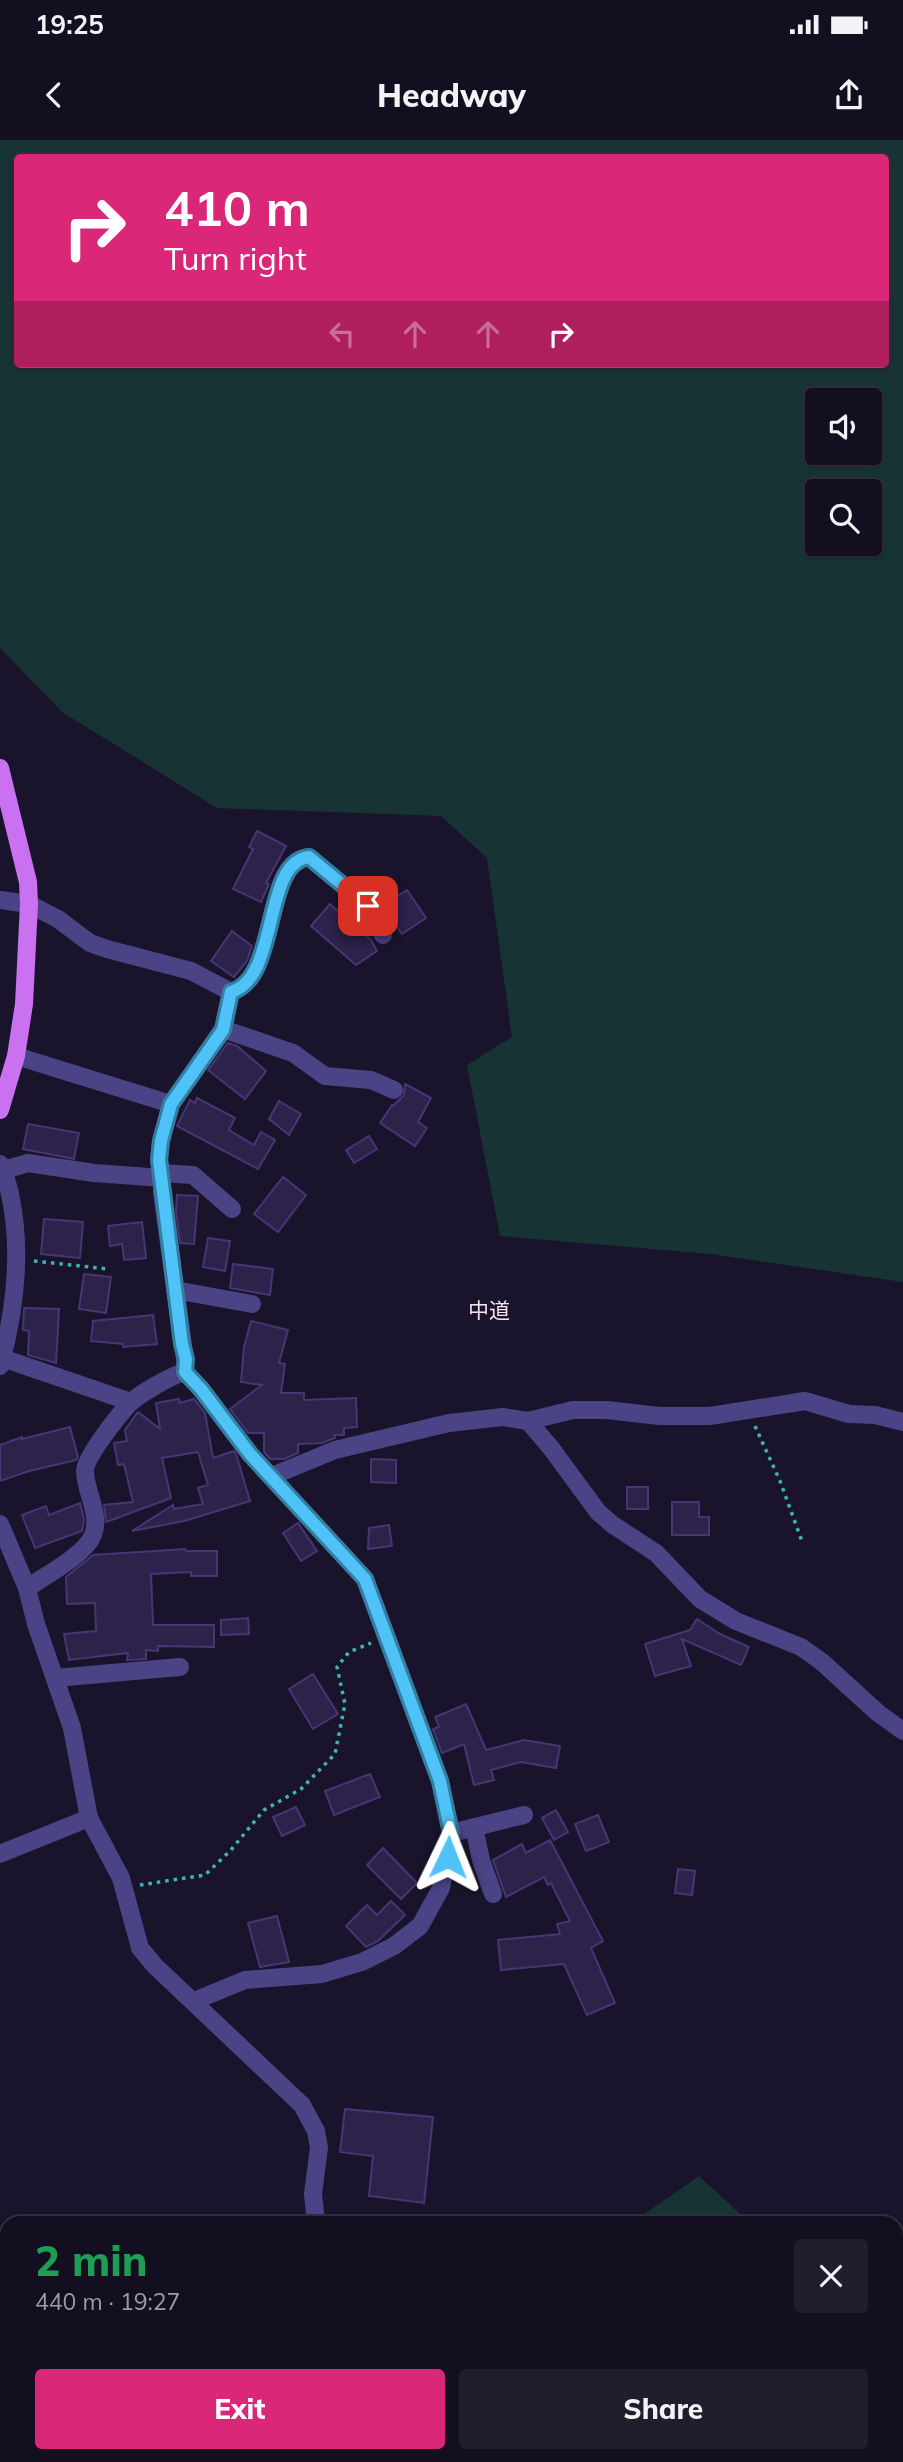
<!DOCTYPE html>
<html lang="en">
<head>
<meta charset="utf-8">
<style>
	:root { --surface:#130f20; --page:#201d2d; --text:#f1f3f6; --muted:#9d9ca5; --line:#322f3e; --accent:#db2777 }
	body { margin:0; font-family:Mulish,"Noto Sans JP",sans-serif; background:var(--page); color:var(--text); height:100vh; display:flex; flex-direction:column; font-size:26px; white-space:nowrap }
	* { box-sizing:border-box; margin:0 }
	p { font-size:23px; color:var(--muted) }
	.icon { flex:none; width:38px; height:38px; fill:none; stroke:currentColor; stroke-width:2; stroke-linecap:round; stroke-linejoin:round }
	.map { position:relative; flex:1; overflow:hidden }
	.details { position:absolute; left:0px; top:2076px; width:903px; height:247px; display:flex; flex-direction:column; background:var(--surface); border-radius:21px 21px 0 0; box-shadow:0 2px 5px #0004,0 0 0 2px var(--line) }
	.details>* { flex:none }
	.top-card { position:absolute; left:14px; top:14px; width:875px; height:214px; border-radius:7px; box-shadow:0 2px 5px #0004,0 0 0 2px var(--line); background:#db2777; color:#fff; overflow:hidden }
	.buttons { position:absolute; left:805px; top:248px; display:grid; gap:14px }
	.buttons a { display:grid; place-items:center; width:77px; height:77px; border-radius:7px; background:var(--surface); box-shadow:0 2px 5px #0004,0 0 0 2px var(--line); font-size:35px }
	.pin { position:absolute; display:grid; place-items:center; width:60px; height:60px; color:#fff; margin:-30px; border-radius:14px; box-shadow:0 4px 10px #0006 }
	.me { position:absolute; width:77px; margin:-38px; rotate:2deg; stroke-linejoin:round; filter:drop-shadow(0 0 5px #0008) }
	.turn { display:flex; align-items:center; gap:24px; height:147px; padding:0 35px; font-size:32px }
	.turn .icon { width:91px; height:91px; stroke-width:2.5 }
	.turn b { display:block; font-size:49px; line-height:60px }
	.lanes { display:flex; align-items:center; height:66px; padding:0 35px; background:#0003; justify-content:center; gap:35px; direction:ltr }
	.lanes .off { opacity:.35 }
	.round { display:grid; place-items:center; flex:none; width:74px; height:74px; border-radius:7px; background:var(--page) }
	.overview { display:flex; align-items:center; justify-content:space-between; height:119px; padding:0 35px }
	h1 { font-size:42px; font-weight:800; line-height:52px; color:#1e9e55 }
	.action { display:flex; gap:14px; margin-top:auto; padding:14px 35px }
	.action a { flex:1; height:80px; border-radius:7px; background:var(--accent); color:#fff; font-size:28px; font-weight:800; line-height:80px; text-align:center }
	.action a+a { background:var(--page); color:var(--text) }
	.status { display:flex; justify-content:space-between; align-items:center; height:49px; padding:0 35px; background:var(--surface); direction:ltr }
	.status svg { height:19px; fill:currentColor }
	header { display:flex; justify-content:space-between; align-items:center; height:91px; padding:0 35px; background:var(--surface); font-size:32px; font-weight:800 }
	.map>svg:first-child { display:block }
	.green { fill:#173334; fill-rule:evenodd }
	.building { fill:#2c224a; stroke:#463674; stroke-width:2 }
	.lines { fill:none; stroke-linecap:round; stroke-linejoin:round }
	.path { stroke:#3db4b4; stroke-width:3.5; stroke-dasharray:3.5 5; stroke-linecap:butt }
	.minor { stroke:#4a4385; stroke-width:18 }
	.major { stroke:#ca71f2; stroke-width:18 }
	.route-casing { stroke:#337fa1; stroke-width:18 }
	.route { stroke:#4fc3f7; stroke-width:12 }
	.labels { text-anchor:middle; stroke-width:5; stroke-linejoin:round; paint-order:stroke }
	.neighbourhood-label { font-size:21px; fill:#fce2f1; stroke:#19142b }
</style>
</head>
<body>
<div class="status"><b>19:25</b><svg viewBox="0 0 49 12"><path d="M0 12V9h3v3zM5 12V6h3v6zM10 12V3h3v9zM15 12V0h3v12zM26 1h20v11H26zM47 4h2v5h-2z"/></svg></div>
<header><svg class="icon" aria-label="back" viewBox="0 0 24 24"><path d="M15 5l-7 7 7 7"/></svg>Headway<svg class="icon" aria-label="share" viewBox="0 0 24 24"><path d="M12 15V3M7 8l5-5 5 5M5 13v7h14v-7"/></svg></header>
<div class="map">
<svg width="903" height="2322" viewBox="0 0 903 2322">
	<rect width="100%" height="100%" fill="#19142b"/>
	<g class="green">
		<path d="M0,0H903V1142L711,1114L500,1096L467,925L512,897L487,718L441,676L217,668L62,572L0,508ZM18,18H886V224H18ZM817,261H870V313H817ZM817,352H870V404H817Z"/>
		<polygon points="699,2036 749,2082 633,2082"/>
		<polygon points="896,2216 903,2219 903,2322 557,2322 556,2315 896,2315"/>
	</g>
	<g class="building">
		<polygon points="257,691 286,706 266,743 269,744 261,762 233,749 253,709 249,707"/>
		<polygon points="407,750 426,778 402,794 382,766"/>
		<polygon points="330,764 371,800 377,811 356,825 311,786"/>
		<polygon points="232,791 252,806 247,821 234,837 211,821"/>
		<polygon points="228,903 237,906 266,931 245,959 208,930"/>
		<polygon points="405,944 431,958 418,982 427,988 415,1006 380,983 392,965 393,966 404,955"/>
		<polygon points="197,958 235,978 229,990 254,1005 261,992 275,1000 258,1029 177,986 190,960 195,963"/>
		<polygon points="279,961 301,974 289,995 269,979"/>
		<polygon points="28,984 79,993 74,1019 23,1009"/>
		<polygon points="369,996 377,1009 354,1023 346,1010"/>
		<polygon points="283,1037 306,1055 278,1092 254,1074"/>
		<polygon points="177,1055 198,1056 194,1104 180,1103 176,1071"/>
		<polygon points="44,1079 83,1082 80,1118 41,1114"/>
		<polygon points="142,1082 146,1118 124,1120 122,1104 110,1106 108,1086"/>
		<polygon points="208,1098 230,1101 225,1131 203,1127"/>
		<polygon points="233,1124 273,1129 270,1155 230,1148"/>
		<polygon points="84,1134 111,1137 106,1173 79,1169"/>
		<polygon points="24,1168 59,1169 56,1223 28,1215 29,1191 23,1190"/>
		<polygon points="153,1175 157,1204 123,1207 123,1204 91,1201 93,1181"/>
		<polygon points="251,1181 288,1190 279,1223 285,1224 281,1253 304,1253 304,1260 356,1258 357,1287 344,1288 344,1295 334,1295 335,1298 322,1303 298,1304 298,1313 284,1319 270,1319 264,1312 264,1293 248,1293 230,1269 262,1245 241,1242 244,1207"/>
		<polygon points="179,1259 180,1263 194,1259 205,1273 213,1318 234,1311 236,1314 250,1361 184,1381 132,1391 173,1365 174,1369 203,1364 198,1348 208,1345 198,1312 162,1318 171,1358 106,1382 104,1365 133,1362 124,1324 118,1325 114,1303 127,1301 125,1290 138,1272 160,1289 156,1263"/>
		<polygon points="70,1287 78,1317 76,1320 29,1331 0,1341 0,1305 22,1297 22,1299"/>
		<polygon points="371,1319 396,1320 396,1343 371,1342"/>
		<rect x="627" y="1347" width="21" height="22"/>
		<polygon points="672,1362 699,1362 699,1377 709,1377 709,1395 672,1395"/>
		<polygon points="80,1363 84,1380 82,1391 35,1408 22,1375 46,1366 49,1375"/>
		<polygon points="298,1383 317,1411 301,1421 283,1393"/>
		<polygon points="389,1385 392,1406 368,1409 369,1388"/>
		<polygon points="185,1409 186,1411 217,1411 217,1436 191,1436 191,1432 151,1434 153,1485 214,1485 214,1507 158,1506 158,1511 146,1510 146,1519 127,1520 128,1513 69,1520 64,1494 96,1491 95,1463 67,1464 66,1437 93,1415"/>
		<polygon points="248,1478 249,1494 221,1495 221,1480"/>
		<polygon points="697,1479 720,1494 749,1507 741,1525 682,1499 691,1526 655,1536 645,1504 690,1490"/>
		<polygon points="313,1534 338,1574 313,1589 289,1549"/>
		<polygon points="466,1564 486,1610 524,1600 560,1606 556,1628 521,1622 491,1630 494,1640 474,1645 464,1604 442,1613 433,1589 439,1587 435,1577"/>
		<polygon points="370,1634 380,1657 334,1675 325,1651"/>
		<polygon points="296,1667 305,1685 282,1696 273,1677"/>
		<polygon points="556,1670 568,1692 554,1700 542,1678"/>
		<polygon points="598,1675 609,1702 586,1711 575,1684"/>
		<polygon points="550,1700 603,1801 591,1808 615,1863 587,1875 564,1824 501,1830 498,1800 560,1794 557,1784 570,1781 551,1743 548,1745 544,1737 506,1757 493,1720 522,1704 526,1713"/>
		<polygon points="383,1708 417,1743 401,1759 367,1725"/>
		<polygon points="678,1729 695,1731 692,1755 675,1753"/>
		<polygon points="391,1761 405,1775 378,1801 366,1807 346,1786 367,1765 377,1775"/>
		<polygon points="277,1776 289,1822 260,1827 248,1783"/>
		<polygon points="345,1969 433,1977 424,2063 369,2056 373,2016 340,2012"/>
	</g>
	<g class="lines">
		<g class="path">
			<polyline points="34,1121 108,1129"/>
			<polyline points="755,1286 780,1341 803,1404"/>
			<polyline points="140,1745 205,1735 230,1711 264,1670 301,1649 335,1614 345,1564 337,1527 349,1512 371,1503"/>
			<polyline points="40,2322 57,2315"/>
		</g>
		<g class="minor">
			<polyline points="0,760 29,764 58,779 90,803 107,809 191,831 231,852 223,889 171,964 161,1001 159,1020 162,1033 162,1053 185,1219 185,1232 201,1249 250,1314 365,1439 440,1641 451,1693 441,1748 420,1786 394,1806 362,1822 322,1834 245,1840 194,1861"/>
			<path d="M231,852C280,838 262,721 309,717L368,766L383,795"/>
			<polyline points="223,889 293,913 325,936 371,940 394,950"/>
			<polyline points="16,916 171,964"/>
			<path d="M0,1024C6,1033 7,1044 10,1054C22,1110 15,1171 0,1226"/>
			<polyline points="4,1030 28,1023 94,1033 162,1038"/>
			<polyline points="162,1033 193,1035 232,1069"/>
			<polyline points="175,1150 252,1164"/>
			<polyline points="2,1218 131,1262"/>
			<polyline points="528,1281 551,1308 598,1372 613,1385 656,1413 700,1459 736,1481 801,1507 822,1522 878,1573 903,1591"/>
			<polyline points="272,1336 335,1310 449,1283 503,1277 528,1281 573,1270 607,1270 659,1276 710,1276 805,1261 849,1274 875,1275 903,1282"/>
			<polyline points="0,1384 27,1448 36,1484 72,1588 89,1678 121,1738 140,1808 155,1826 302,1965 316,1991 319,2008 313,2054 316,2082"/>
			<path d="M27,1448C45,1436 85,1415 93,1395C101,1374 85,1351 85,1331C85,1317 119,1275 129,1264C139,1254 172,1235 185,1232"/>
			<polyline points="55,1538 180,1527"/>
			<polyline points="474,1687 481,1720 493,1754"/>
			<polyline points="451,1693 524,1675"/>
			<polyline points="0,1714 89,1678"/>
			<polyline points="342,2322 343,2315"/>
		</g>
		<polyline class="major" points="0,628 28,742 29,764 24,864 16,916 0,970"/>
	</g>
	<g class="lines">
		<g class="route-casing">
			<path id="route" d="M368,766L309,717C262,722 280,838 231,852L223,890L171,964L161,1001L159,1020L182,1204L186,1219L185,1232L201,1249L250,1314L365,1439L440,1641L451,1693L448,1717"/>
		</g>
		<use href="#route" class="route"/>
	</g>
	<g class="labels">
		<g class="neighbourhood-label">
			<text x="489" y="1178">中道</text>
		</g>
	</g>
</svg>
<div class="buttons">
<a><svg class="icon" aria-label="sound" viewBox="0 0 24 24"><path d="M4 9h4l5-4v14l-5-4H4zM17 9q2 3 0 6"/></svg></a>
<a><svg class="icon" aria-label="search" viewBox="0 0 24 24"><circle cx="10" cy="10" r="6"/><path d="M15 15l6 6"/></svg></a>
</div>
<div class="pin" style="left:368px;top:766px;background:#d93025"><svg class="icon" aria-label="arrive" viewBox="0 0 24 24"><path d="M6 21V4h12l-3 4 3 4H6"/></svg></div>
<svg class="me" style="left:448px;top:1717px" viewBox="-20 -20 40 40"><path d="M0-17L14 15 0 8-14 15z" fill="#4fc3f7" stroke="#fff" stroke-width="4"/></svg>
<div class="top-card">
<div class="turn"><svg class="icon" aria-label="right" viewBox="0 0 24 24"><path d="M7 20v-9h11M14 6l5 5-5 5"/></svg><div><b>410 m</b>Turn right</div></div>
<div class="lanes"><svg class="icon off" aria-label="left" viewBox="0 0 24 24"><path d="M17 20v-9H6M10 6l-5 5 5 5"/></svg><svg class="icon off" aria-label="ahead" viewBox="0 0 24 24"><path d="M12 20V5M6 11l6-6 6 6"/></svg><svg class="icon off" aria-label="ahead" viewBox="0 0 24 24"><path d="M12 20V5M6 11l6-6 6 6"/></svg><svg class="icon" aria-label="right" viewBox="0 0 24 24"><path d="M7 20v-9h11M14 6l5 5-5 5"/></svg></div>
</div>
<section class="details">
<div class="overview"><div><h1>2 min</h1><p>440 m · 19:27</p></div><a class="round"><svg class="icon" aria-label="close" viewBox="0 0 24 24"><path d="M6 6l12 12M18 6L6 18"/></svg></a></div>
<div class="action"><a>Exit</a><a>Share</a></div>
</section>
</div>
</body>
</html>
